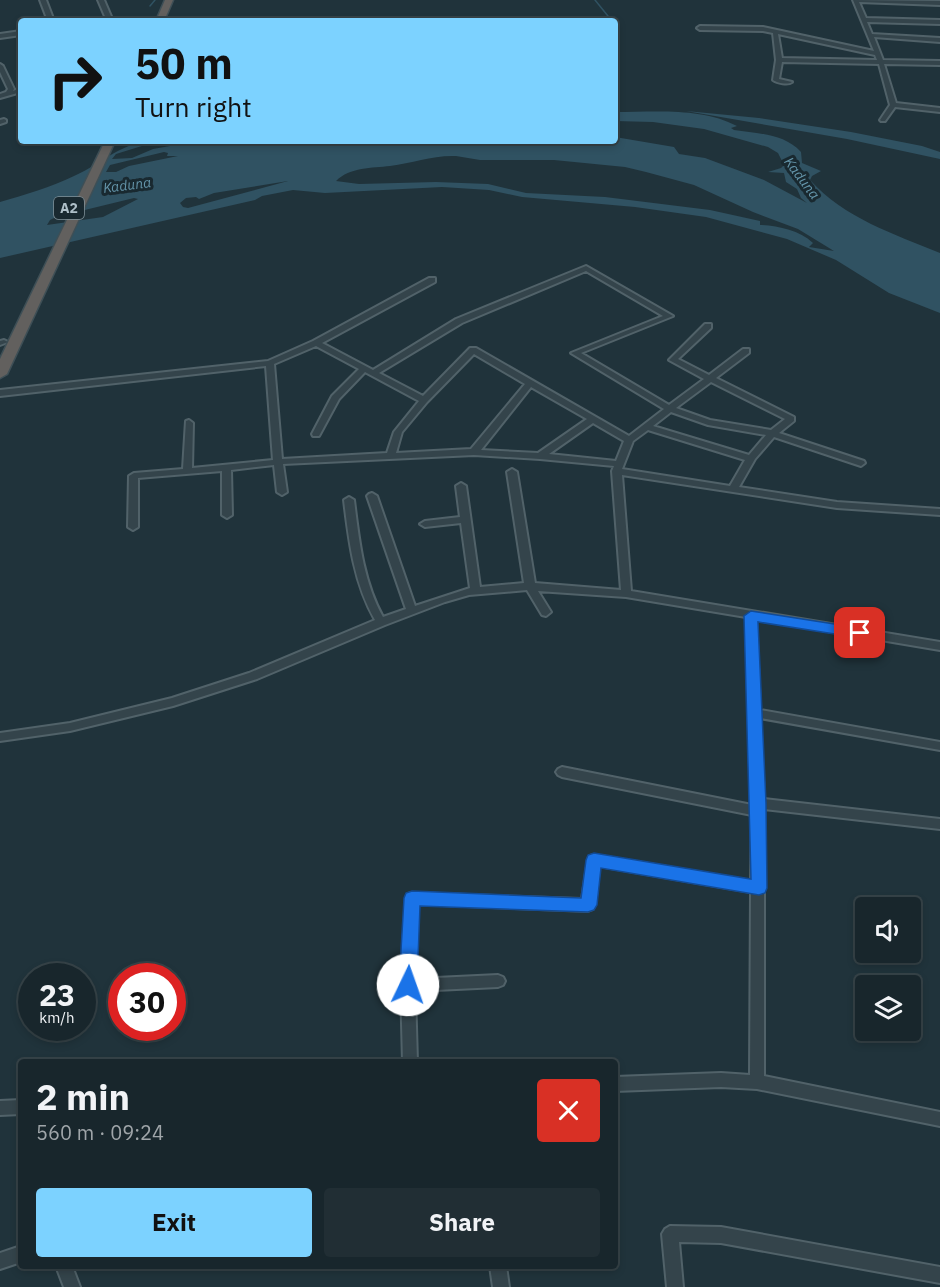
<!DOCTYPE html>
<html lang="en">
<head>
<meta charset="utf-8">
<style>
	:root { --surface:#18262c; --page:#212e34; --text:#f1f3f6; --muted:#9fa5a9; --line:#364348; --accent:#7cd2ff }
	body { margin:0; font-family:"IBM Plex Sans",sans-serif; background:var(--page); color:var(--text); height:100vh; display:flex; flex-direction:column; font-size:22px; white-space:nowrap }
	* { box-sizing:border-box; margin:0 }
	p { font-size:20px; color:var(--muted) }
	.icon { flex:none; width:33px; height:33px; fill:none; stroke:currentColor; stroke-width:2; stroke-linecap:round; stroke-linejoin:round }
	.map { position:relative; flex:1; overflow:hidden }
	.panel { position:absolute; left:18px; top:1059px; width:600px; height:210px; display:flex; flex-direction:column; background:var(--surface); border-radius:6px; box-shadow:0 3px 9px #0003,0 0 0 2px var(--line) }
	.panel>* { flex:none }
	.banner { position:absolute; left:18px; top:18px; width:600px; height:126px; border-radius:6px; box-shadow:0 3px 9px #0003,0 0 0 2px var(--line); background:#7cd2ff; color:#111; overflow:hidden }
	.controls { position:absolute; left:855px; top:897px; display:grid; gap:12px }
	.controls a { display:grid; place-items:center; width:66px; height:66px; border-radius:6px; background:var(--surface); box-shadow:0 3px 9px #0003,0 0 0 2px var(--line); font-size:30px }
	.speed { position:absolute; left:18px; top:963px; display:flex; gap:12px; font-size:30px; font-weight:700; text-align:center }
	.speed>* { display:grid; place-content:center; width:78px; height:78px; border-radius:50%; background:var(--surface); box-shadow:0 3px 9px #0003,0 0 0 2px var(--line); line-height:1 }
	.speed small { font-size:15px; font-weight:400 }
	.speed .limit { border:9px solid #d22; background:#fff; color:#111 }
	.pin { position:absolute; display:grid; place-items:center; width:51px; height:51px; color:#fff; margin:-26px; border-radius:12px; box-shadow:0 3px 9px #0006 }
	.me { position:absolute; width:66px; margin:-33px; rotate:3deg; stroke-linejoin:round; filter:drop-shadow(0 0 4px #0008) }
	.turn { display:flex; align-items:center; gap:21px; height:126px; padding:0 18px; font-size:27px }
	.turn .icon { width:78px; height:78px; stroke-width:2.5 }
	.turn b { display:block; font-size:42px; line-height:51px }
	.round { display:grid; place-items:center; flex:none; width:63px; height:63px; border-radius:6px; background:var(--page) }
	.headline { display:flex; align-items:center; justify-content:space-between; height:102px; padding:0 18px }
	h1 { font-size:36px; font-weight:700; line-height:45px }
	.button { display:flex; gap:12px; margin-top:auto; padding:12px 18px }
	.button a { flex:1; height:69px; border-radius:6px; background:var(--accent); color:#111; font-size:24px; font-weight:700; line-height:69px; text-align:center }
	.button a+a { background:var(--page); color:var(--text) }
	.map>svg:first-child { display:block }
	.water { fill:#305262; fill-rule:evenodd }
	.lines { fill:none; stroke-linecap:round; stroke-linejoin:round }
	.stream { stroke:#305262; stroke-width:1.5 }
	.minor-casing { stroke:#516269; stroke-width:4 }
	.trunk-casing { stroke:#3e4f56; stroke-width:3 }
	.minor { fill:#34444b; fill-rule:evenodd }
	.trunk { fill:#62605e; fill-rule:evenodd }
	.route { fill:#1a73e8; stroke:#114b97; stroke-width:1.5 }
	.labels { text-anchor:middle; stroke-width:6; stroke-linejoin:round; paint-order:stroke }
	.far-water-label { font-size:14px; font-style:italic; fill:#6495aa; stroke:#192930 }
	.shield { fill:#192930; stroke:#81929a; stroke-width:1.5 }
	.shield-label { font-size:14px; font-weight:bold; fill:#aebfc8 }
</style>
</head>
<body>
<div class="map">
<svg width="940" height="1287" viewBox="0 0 940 1287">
	<rect width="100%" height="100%" fill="#20333b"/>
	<g class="water">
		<polygon points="686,111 759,118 851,132 922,146 940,152 940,159 847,139"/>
		<path d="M615,112C654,112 702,107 737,126L731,128L734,130C758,134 783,133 801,152L802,163L821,171L812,176L810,180C844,218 894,234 940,253V313L889,293L836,260L787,239L706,217L635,207L522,197L489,190L442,187L325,193L293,190L262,196L255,200L0,258V202C25,195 51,187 74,176C106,162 120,141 158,141L116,154L112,159L132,158L153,149L198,141H401L394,143L456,141L457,143L461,144L492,141L543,146L549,144L545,141H615V137L674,147L679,154L705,158L764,180L807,203L801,198L797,189L786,182L784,173L768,172L781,168L784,165L778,153L768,147L704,129L653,122L615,121ZM164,152L168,153L167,156H178L129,166L116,172H106L110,165ZM456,156L480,160H554L625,167L646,172L694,185L753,212L798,229L834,251L809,247L813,243C799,230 778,226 760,225V221L710,210L605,197L526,193L488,184L436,182L359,184L336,181C350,167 372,168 390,166C413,163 433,155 456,156ZM288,181L188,208L183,207L180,203L186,198L196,197L199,199L214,193ZM134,198L138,199L103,217L47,225L50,220L56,217Z"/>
	</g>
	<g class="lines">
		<g class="stream">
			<polyline points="595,0 612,21"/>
			<polyline points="150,6 155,0"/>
		</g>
		<g class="minor-casing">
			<g id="minor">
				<polygon points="40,0 46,0 54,21 48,21"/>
				<polygon points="98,0 104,0 113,21 107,21"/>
				<path d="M853,0L940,1V5L859,2L866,18L940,20V24L867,22L872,34L940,38V42L874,37L883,60L940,61V65L884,64L896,103L940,108V112L895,107L885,121H881L880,120L890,105L879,64L782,62L779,79L792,82C788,85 777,83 773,80L776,60L773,33L763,31L700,30L697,28L700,26L763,27L874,51ZM778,34L875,55L877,60L782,58Z"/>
				<polygon points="21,31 21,35 0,38 0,34"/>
				<polygon points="0,64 3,66 14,89 13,91 21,88 21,92 0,98 0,94 6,92 8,89 0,72"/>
				<polygon points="4,119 6,120 6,122 0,124 0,120"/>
				<path d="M586,266L673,316L581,353L669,405L704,379L669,360L705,324H711V328L678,359L709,375L743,349H749V353L716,378L794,417V421L779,433L864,461L865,463L861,466L774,437L755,459L739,487L837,502L940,509V515L837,508L622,475L631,591L940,642V650L756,619L760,710L940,742V750L760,718L764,799L940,819V829L764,809V1076L940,1112V1126L757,1089L721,1087L615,1091V1077L721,1073L750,1075L751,892L599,866L594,905L593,909L588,911L418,904L415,979L498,975L503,977L505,981L503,985L498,987L415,991L417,1062H403L401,985L406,898L408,894L412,893L582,899L588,860L590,856L594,855L751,881L752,815L562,777L558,775L556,772L558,769L562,767L752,805L746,617L626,597L538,591L551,612L546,616L542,615L527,590L469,595L445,602L385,625L257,679L173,706L70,731L0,741V733L70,723L172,698L249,673L375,620C354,583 349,542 344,500L349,497L354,500C359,540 363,581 383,617L406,609L367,496L369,494L372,493L377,496L415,606L470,588L461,523L425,527L420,524L425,521L460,517L456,486L461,483L466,486L480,587L524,583L507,472L512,469L517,472L535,583L621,590L612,471L614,466L540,459L474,455L283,464L287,492L282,495L277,492L274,465L231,470L232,515L227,518L222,515V471L138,478V527L133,530L128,527L129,476L134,473L183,469L186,421L189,420L193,423L192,468L273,460L266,366L0,396V390L268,361L313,341L429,278H435V282L322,343L373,370L456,319ZM586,271L663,316L571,353L664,409L629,436L476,348H470L423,396L379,373L462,323ZM316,346L359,369L332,396L312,434L313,436H319L339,399L365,372L419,401L394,432L387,453L282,459L274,364ZM474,354L525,384L471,449L396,453L402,432L427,402ZM711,382L785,419L771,430L710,420L676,408ZM531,387L587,419L538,453L481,450ZM671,412L708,425L766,435L749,455L653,426ZM593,423L624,441L616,461L549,454ZM648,430L745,460L730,486L622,469L633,441Z"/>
				<polygon points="4,340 8,342 0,345 0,341"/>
				<polygon points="21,1100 21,1114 0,1115 0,1101"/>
				<polygon points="670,1226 721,1227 940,1267 940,1283 721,1243 679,1242 683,1287 667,1287 662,1234 665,1229"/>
				<polygon points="21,1246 21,1262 0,1269 0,1253"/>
				<polygon points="56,1266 72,1266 80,1287 64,1287"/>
				<polygon points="490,1266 506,1266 509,1287 493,1287"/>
			</g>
		</g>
		<g class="trunk-casing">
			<g id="trunk">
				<polygon points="165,0 173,0 164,21 156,21"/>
				<polygon points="105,141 115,141 7,374 0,378 0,359"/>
			</g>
		</g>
		<use href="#minor" class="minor"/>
		<use href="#trunk" class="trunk"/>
	</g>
	<polygon class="route" points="751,611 860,628 867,633 860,638 758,622 766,803 767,888 765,893 759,895 601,868 597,905 594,910 588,912 420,906 417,985 414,990 408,993 402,990 399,985 404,898 406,893 412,891 581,898 586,860 588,855 594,853 751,879 744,616"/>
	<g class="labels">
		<g class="far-water-label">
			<text transform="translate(802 178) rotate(53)" y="5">Kaduna</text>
			<text transform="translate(127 185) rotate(-7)" y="5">Kaduna</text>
		</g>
		<rect class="shield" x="54" y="197" width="30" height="22" rx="4.5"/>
		<g class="shield-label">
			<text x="69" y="213">A2</text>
		</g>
	</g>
</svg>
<div class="controls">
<a><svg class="icon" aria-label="sound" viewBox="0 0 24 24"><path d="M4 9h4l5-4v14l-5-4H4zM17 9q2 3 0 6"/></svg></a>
<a><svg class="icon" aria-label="layers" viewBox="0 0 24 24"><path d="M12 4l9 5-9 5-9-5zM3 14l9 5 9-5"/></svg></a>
</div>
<div class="speed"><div>23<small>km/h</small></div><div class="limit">30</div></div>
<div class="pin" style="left:860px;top:633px;background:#d93025"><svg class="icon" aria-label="arrive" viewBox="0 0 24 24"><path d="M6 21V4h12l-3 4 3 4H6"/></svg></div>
<svg class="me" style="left:408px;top:985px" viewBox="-20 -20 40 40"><circle r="19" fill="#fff"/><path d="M0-13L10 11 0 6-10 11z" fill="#1a73e8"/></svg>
<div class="banner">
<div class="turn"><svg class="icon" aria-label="right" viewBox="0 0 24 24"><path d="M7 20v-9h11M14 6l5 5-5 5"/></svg><div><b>50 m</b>Turn right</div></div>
</div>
<section class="panel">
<div class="headline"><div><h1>2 min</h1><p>560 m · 09:24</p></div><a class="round" style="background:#d93025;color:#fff"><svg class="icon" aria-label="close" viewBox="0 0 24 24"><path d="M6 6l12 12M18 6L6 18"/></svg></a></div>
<div class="button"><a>Exit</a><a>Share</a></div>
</section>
</div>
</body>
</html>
